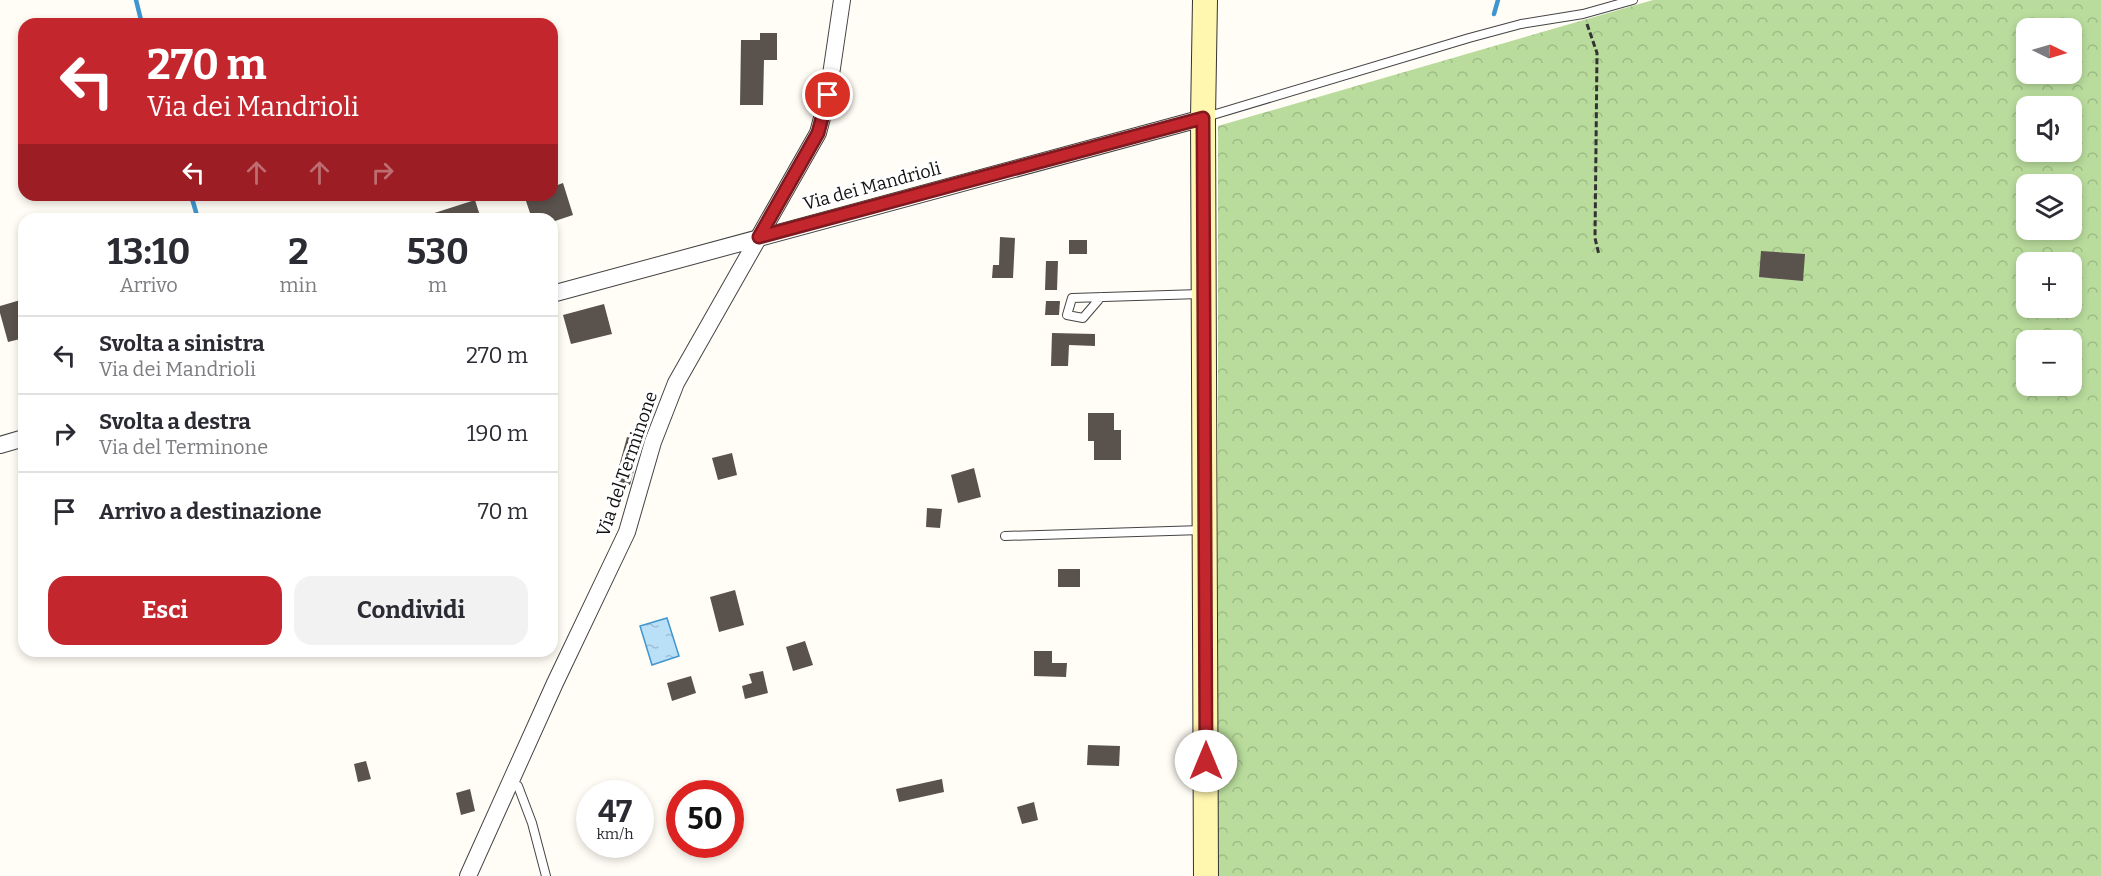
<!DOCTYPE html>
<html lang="it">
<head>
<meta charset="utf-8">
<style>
	:root { --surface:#fff; --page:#f2f2f3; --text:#2b2b33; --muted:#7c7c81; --line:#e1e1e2; --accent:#c4262e }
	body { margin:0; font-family:Bitter,serif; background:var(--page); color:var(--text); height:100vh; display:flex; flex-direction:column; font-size:22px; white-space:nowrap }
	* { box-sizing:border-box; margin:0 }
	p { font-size:20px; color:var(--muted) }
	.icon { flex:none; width:33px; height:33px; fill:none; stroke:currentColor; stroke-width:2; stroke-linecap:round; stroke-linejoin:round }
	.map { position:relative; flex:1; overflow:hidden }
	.details { position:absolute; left:18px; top:213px; width:540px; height:444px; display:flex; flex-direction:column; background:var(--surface); border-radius:18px; box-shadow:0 3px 9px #0003 }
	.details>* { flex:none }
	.banner { position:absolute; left:18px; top:18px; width:540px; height:183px; border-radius:18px; box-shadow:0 3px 9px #0003; background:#c4262e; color:#fff; overflow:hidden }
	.needle { width:39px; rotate:95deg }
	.controls { position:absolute; left:2016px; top:18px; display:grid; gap:12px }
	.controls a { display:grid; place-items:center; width:66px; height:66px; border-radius:12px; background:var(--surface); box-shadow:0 3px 9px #0003; font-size:30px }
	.speed { position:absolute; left:576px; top:780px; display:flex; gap:12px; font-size:30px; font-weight:700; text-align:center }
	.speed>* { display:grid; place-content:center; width:78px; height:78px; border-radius:50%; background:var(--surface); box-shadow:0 3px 9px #0003; line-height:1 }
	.speed small { font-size:15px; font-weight:400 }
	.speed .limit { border:9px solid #d22; background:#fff; color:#111 }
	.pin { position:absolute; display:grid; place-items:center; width:51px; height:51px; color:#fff; margin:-26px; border:3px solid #fff; border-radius:50%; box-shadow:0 2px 6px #0007 }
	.me { position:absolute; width:66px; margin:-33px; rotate:0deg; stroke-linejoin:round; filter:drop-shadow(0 0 4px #0008) }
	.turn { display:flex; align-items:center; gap:21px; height:126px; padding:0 30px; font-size:27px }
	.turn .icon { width:78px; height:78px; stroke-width:2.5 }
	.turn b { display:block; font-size:42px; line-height:51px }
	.lanes { display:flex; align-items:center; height:57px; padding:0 30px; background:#0003; justify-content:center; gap:30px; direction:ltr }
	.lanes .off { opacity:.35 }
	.eta { display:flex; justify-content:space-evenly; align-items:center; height:102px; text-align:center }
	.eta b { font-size:36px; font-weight:700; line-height:42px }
	.button { display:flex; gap:12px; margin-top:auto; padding:12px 30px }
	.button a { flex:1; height:69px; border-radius:18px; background:var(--accent); color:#fff; font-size:24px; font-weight:700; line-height:69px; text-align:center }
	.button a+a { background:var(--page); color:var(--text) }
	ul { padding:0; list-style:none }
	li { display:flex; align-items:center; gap:18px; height:78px; padding:0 30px; border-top:2px solid var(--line) }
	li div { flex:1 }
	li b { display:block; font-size:22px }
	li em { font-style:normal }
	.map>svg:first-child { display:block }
	.forest { fill:url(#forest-crowns); fill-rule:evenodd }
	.water { fill:url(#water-ripples); stroke:#3f96cf; stroke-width:1.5 }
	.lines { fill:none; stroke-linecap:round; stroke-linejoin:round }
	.stream { stroke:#3f96cf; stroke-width:4.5 }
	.building { fill:#5a524d }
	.service-casing { stroke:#444; stroke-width:10 }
	.minor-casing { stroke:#444; stroke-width:18 }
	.secondary-casing { stroke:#333; stroke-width:26 }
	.path { stroke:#333; stroke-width:3; stroke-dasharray:6 3; stroke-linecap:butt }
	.service { stroke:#fff; stroke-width:8 }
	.minor { stroke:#fff; stroke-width:16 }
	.secondary { stroke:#fff6b0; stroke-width:24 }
	.route-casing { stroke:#7f191e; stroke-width:15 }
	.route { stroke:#c4262e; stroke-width:10 }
	.labels { text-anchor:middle; stroke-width:6; stroke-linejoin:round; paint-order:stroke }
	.street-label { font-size:18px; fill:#111; stroke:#fff }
</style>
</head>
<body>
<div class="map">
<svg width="2101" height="876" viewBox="0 0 2101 876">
	<defs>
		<pattern id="forest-crowns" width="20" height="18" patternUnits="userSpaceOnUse" patternTransform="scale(1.5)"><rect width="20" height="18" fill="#b9dc9c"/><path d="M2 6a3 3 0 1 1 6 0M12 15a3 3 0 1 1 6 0" fill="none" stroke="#9ebc85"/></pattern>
		<pattern id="water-ripples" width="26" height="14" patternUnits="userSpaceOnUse" patternTransform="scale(1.5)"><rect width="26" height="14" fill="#b9e0f7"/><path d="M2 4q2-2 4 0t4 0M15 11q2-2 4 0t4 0" fill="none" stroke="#9ebfd3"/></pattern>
	</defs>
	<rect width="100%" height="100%" fill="#fffdf5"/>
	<path class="forest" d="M1653,0H2101V876H1218V126ZM2026,28H2072V74H2026ZM2026,106H2072V152H2026ZM2026,184H2072V230H2026ZM2026,262H2072V308H2026ZM2026,340H2072V386H2026Z"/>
	<polygon class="water" points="667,618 679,656 652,665 640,626"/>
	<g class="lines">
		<g class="stream">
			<polyline points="136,0 142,24"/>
			<polyline points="1494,14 1498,0"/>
			<polyline points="191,195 198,219"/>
		</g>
	</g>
	<g class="building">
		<polygon points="760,33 777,33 777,60 764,60 763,105 740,105 741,40 760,40"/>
		<polygon points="563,183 573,215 552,222 552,219 532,219 524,195 552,195 552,187"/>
		<polygon points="475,200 481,219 426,219 425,216"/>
		<polygon points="1000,237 1015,238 1013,278 992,278 993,265 999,265"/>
		<rect x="1069" y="240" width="18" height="14"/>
		<polygon points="1761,251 1805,254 1803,281 1759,277"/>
		<polygon points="1046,261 1058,261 1057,290 1045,290"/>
		<polygon points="24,299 24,338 8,342 0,313 0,306"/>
		<polygon points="1046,301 1060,301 1059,315 1045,315"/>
		<polygon points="604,304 612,334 571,344 563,315"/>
		<polygon points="1052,333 1095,334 1095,346 1069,345 1068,366 1051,366"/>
		<polygon points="1088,413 1114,413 1114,430 1121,430 1121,460 1094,460 1094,441 1088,441"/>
		<polygon points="627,437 642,441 630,485 615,481"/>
		<polygon points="732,453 737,475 718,480 712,458"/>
		<polygon points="974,468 981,497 958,503 951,475"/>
		<polygon points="927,508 942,509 940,528 926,527"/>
		<rect x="1058" y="569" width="22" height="18"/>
		<polygon points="735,590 744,625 719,632 710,597"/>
		<polygon points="805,641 813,665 793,671 786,647"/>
		<polygon points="1034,651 1052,651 1052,663 1067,663 1066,677 1034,676"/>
		<polygon points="763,671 768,693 745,699 742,686 752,683 749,674"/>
		<polygon points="691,676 696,693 672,701 667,683"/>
		<polygon points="1088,745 1120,746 1119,766 1087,765"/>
		<polygon points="366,761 371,779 358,782 354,764"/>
		<polygon points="942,779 944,792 899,802 896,789"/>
		<polygon points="470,789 475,811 461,815 456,793"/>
		<polygon points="1034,802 1038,820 1022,824 1017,807"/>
	</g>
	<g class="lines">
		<g class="service-casing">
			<g id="service">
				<polyline points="1206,117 1469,38 1521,24 1583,14 1633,0"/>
				<polyline points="1101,297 1083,318 1067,315 1072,298 1200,294"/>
				<polyline points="1005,536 1202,530"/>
				<polyline points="518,786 532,823 546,876"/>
			</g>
		</g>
		<g class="minor-casing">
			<g id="minor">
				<polyline points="552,294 1203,118"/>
				<polyline points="0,445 24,438"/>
				<polyline points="468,876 555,683 627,532 653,442 676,383 818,133 828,95 842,0"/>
			</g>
		</g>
		<g class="secondary-casing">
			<polyline id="secondary" points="1205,0 1203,118 1206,876"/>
		</g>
		<polyline class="path" points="1587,24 1597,53 1595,238 1599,255"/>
		<use href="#service" class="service"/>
		<use href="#minor" class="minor"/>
		<use href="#secondary" class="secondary"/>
	</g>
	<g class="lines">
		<g class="route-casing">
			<polyline id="route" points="828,95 818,133 759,237 1203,118 1206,761"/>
		</g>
		<use href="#route" class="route"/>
	</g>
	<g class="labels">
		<g class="street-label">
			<text transform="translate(872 186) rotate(-15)" y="6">Via dei Mandrioli</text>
			<text transform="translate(627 464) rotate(-71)" y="6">Via del Terminone</text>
		</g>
	</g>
</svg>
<div class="controls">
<a><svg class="needle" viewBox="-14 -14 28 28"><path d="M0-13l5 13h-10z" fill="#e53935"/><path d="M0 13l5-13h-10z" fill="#7c7c81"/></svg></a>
<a><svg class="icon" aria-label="sound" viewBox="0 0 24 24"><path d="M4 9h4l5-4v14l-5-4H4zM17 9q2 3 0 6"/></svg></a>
<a><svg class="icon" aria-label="layers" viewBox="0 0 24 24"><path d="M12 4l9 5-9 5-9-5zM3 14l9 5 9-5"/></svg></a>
<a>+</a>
<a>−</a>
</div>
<div class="speed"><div>47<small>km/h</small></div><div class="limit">50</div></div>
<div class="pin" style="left:828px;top:95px;background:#d93025"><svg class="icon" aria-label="arrive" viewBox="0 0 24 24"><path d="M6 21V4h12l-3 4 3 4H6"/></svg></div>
<svg class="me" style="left:1206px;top:761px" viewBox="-20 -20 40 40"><circle r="19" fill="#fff"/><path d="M0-13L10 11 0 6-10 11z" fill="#c4262e"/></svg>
<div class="banner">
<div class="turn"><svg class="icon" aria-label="left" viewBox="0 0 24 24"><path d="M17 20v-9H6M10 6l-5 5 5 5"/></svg><div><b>270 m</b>Via dei Mandrioli</div></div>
<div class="lanes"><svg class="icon" aria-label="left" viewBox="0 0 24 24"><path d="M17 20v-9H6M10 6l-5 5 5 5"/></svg><svg class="icon off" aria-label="ahead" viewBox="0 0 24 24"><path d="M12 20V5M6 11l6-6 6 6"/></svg><svg class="icon off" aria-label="ahead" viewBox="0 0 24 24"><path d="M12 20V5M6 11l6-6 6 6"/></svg><svg class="icon off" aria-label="right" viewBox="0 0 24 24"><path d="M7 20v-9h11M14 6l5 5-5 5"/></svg></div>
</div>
<section class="details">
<div class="eta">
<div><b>13:10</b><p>Arrivo</p></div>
<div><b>2</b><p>min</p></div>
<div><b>530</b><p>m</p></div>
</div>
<ul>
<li><svg class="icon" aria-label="left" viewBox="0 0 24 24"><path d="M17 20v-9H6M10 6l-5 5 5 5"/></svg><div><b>Svolta a sinistra</b><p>Via dei Mandrioli</p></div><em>270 m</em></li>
<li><svg class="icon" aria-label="right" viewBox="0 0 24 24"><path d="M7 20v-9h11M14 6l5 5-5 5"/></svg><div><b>Svolta a destra</b><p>Via del Terminone</p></div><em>190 m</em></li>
<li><svg class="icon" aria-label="arrive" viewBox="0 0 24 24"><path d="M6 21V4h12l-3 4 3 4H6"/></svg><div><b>Arrivo a destinazione</b></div><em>70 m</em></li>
</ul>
<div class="button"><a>Esci</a><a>Condividi</a></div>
</section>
</div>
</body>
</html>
